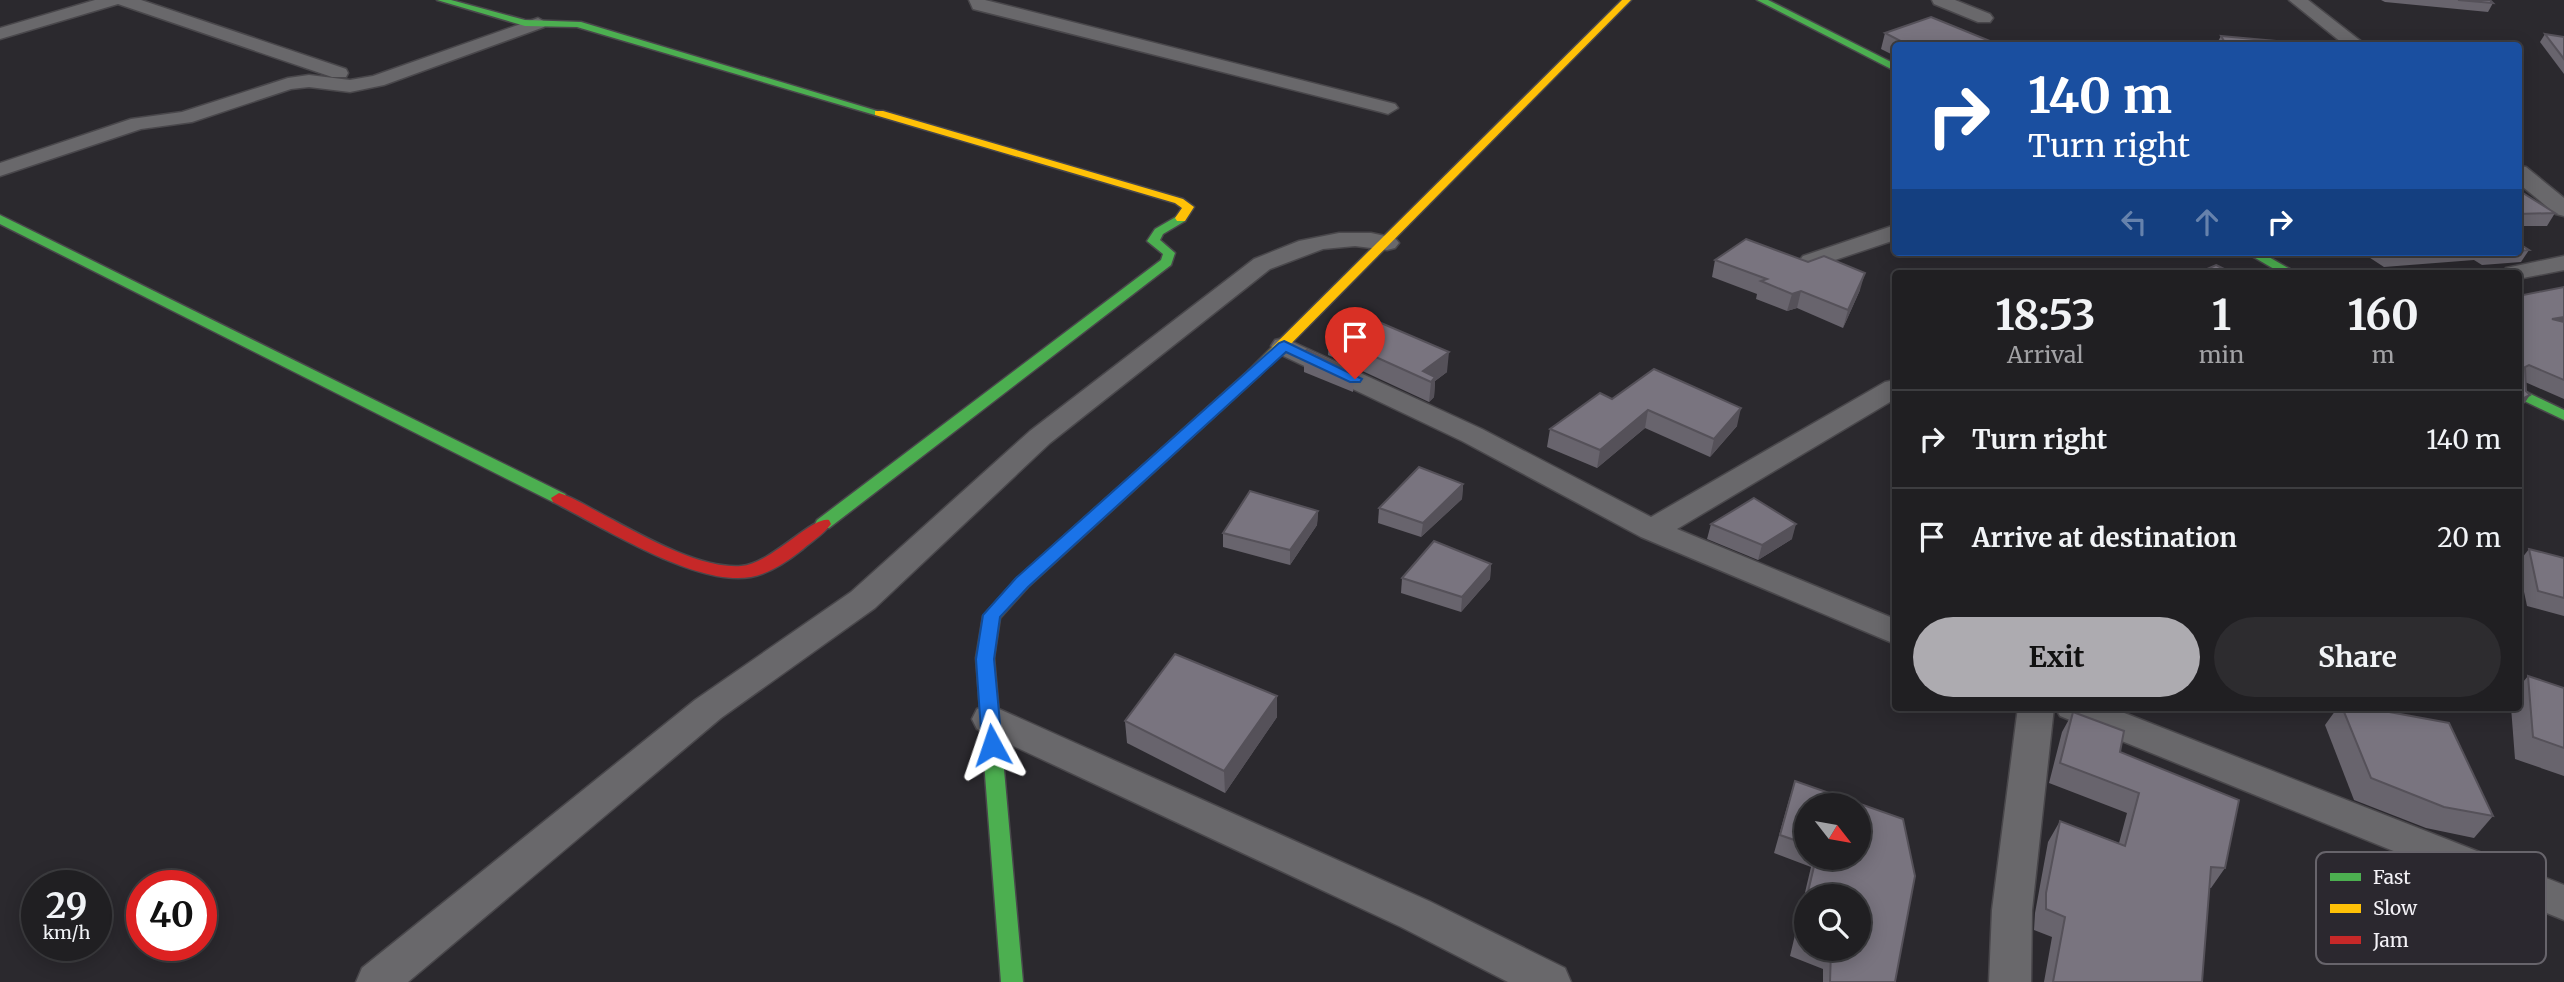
<!DOCTYPE html>
<html lang="en">
<head>
<meta charset="utf-8">
<style>
	:root { --surface:#201f22; --page:#2d2c2f; --text:#f1f3f6; --muted:#a2a2a5; --line:#3d3d40; --accent:#adabb0 }
	body { margin:0; font-family:Merriweather,serif; background:var(--page); color:var(--text); height:100vh; display:flex; flex-direction:column; font-size:26px; white-space:nowrap }
	* { box-sizing:border-box; margin:0 }
	p { font-size:23px; color:var(--muted) }
	.icon { flex:none; width:38px; height:38px; fill:none; stroke:currentColor; stroke-width:2; stroke-linecap:round; stroke-linejoin:round }
	.map { position:relative; flex:1; overflow:hidden }
	.sheet { position:absolute; left:1892px; top:270px; width:630px; height:441px; display:flex; flex-direction:column; background:var(--surface); border-radius:7px; box-shadow:0 4px 18px #0003,0 0 0 2px var(--line) }
	.sheet>* { flex:none }
	.hud { position:absolute; left:1892px; top:42px; width:630px; height:214px; border-radius:7px; box-shadow:0 4px 18px #0003,0 0 0 2px var(--line); background:#1a4fa0; color:#fff; overflow:hidden }
	.needle { width:46px; rotate:121deg }
	.fabs { position:absolute; left:1794px; top:793px; display:grid; gap:14px }
	.fabs a { display:grid; place-items:center; width:77px; height:77px; border-radius:50%; background:var(--surface); box-shadow:0 4px 18px #0003,0 0 0 2px var(--line); font-size:35px }
	.speed { position:absolute; left:21px; top:870px; display:flex; gap:14px; font-size:35px; font-weight:700; text-align:center }
	.speed>* { display:grid; place-content:center; width:91px; height:91px; border-radius:50%; background:var(--surface); box-shadow:0 4px 18px #0003,0 0 0 2px var(--line); line-height:1 }
	.speed small { font-size:18px; font-weight:400 }
	.speed .limit { border:10px solid #d22; background:#fff; color:#111 }
	.pin { position:absolute; display:grid; place-items:center; width:60px; height:60px; color:#fff; margin:-72px -30px; border-radius:50% 50% 50% 0; rotate:-45deg; box-shadow:0 0 7px #0007 }
	.pin .icon { rotate:45deg }
	.me { position:absolute; width:77px; margin:-38px; rotate:355deg; stroke-linejoin:round; filter:drop-shadow(0 0 5px #0008) }
	.turn { display:flex; align-items:center; gap:24px; height:147px; padding:0 21px; font-size:32px }
	.turn .icon { width:91px; height:91px; stroke-width:2.5 }
	.turn b { display:block; font-size:49px; line-height:60px }
	.lanes { display:flex; align-items:center; height:66px; padding:0 21px; background:#0003; justify-content:center; gap:35px; direction:ltr }
	.lanes .off { opacity:.35 }
	.eta { display:flex; justify-content:space-evenly; align-items:center; height:119px; text-align:center }
	.eta b { font-size:42px; font-weight:700; line-height:49px }
	.action { display:flex; gap:14px; margin-top:auto; padding:14px 21px }
	.action a { flex:1; height:80px; border-radius:42px; background:var(--accent); color:#111; font-size:28px; font-weight:700; line-height:80px; text-align:center }
	.action a+a { background:var(--page); color:var(--text) }
	ul { padding:0; list-style:none }
	li { display:flex; align-items:center; gap:21px; height:98px; padding:0 21px; border-top:2px solid var(--line) }
	li div { flex:1 }
	li b { display:block; font-size:26px }
	li em { font-style:normal }
	.map>svg:first-child { display:block }
	.lines { fill:none; stroke-linecap:round; stroke-linejoin:round }
	.street-casing { stroke:#49474b; stroke-width:3 }
	.fast-casing { stroke:#49474b; stroke-width:3 }
	.slow-casing { stroke:#49474b; stroke-width:3 }
	.jam-casing { stroke:#49474b; stroke-width:3 }
	.street { fill:#69686b; fill-rule:evenodd }
	.fast { fill:#4caf50; fill-rule:evenodd }
	.slow { fill:#ffc107; fill-rule:evenodd }
	.jam { fill:#c62828; fill-rule:evenodd }
	.wall { fill:#68646d; fill-rule:evenodd }
	.shaded-wall { fill:#555159 }
	.building { fill:#79747f; stroke:#555159; stroke-width:2 }
	.route { fill:#1a73e8; stroke:#114b97; stroke-width:2 }
	.key { fill:#2b282f; stroke:#67646b; stroke-width:2 }
	.key-label { font-size:19px; fill:#f3f1f6 }
</style>
</head>
<body>
<div class="map">
<svg width="2564" height="982" viewBox="0 0 2564 982">
	<rect width="100%" height="100%" fill="#2b292e"/>
	<g class="lines">
		<g class="street-casing">
			<g id="street">
				<polygon points="95,0 141,0 346,69 348,73 346,77 332,77 118,4 0,39 0,28"/>
				<polygon points="969,0 985,0 1395,104 1398,108 1388,114 1381,112 973,9"/>
				<polygon points="1932,0 1955,0 1990,14 1993,18 1990,22 1978,22 1934,4"/>
				<polygon points="2289,0 2308,0 2367,46 2346,46"/>
				<polygon points="538,18 547,23 544,27 384,85 350,92 309,87 291,89 192,122 141,129 0,176 0,163 131,119 182,112 288,78 309,75 350,80 373,76"/>
				<polygon points="2518,166 2526,167 2564,198 2564,216 2556,214 2518,183"/>
				<polygon points="1895,225 1895,240 1811,268 1803,266 1799,261 1803,256"/>
				<polygon points="1339,233 1371,233 1395,238 1399,243 1395,248 1387,250 1355,246 1323,249 1270,269 1050,443 875,608 721,718 408,982 356,982 362,968 695,700 851,592 1030,431 1254,259 1299,241"/>
				<polygon points="2564,256 2564,270 2518,279 2518,273 2502,273 2506,268"/>
				<polygon points="1284,338 1482,429 1651,517 1885,382 1895,380 1895,399 1677,529 1895,619 1895,644 1641,537 1462,441 1275,352 1271,346 1275,340"/>
				<polygon points="990,705 1429,901 1565,968 1571,982 1508,982 1401,927 977,729 972,719 977,709"/>
				<polygon points="2018,707 2054,707 2032,910 2031,982 1989,982 1992,910"/>
				<polygon points="2055,707 2109,707 2564,885 2564,920 2060,716"/>
			</g>
		</g>
		<g class="fast-casing">
			<g id="fast">
				<polygon points="437,0 451,0 525,20 581,22 884,113 875,115 577,27 525,26"/>
				<polygon points="1757,0 1768,0 1895,64 1895,71"/>
				<polygon points="1181,214 1185,215 1185,221 1163,234 1160,240 1175,253 1171,265 829,528 817,528 815,524 817,520 1161,260 1163,254 1147,241 1155,229"/>
				<polygon points="0,215 565,494 567,498 565,502 553,502 0,224"/>
				<polygon points="2245,252 2260,252 2297,273 2281,273"/>
				<polygon points="1254,369 1261,373 1259,376 1028,587 1000,618 994,658 1023,982 1001,982 976,658 983,616 1016,579 1249,370"/>
				<polygon points="2518,388 2564,410 2564,420 2518,398"/>
			</g>
		</g>
		<g class="slow-casing">
			<g id="slow">
				<polygon points="1622,0 1631,0 1259,376 1249,376 1247,373 1249,370"/>
				<polygon points="875,111 883,111 1183,199 1194,207 1185,221 1177,221 1175,218 1182,208 1175,203 875,115"/>
			</g>
		</g>
		<g class="jam-casing">
			<path id="jam" d="M559,493C572,497 585,505 598,512C636,532 697,569 741,566C771,564 812,516 829,520L831,524C824,534 812,541 803,549C788,561 771,573 751,577C696,587 603,527 553,502L551,498Z"/>
		</g>
		<use href="#street" class="street"/>
		<use href="#fast" class="fast"/>
		<use href="#slow" class="slow"/>
		<use href="#jam" class="jam"/>
	</g>
	<g class="wall">
		<polygon points="2381,0 2490,0 2493,3 2488,12 2385,2"/>
		<polygon points="1885,33 2002,46 1895,46 1895,56 1881,49"/>
		<polygon points="2545,34 2564,37 2564,74 2540,42"/>
		<polygon points="2221,36 2289,46 2219,46 2217,43"/>
		<polygon points="2518,190 2555,213 2547,226 2518,226"/>
		<polygon points="2518,243 2529,250 2521,262 2482,265 2474,260 2384,267 2361,252 2518,252"/>
		<polygon points="1715,260 1860,290 1843,328 1797,308 1787,311 1756,299 1757,294 1712,277"/>
		<polygon points="2564,287 2564,399 2525,382 2520,410 2518,296"/>
		<polygon points="1329,336 1447,372 1435,381 1434,397 1429,402 1328,355"/>
		<polygon points="1304,352 1354,372 1353,392 1304,372"/>
		<polygon points="1612,399 1737,426 1710,457 1645,428 1597,468 1547,447 1550,429"/>
		<polygon points="1463,484 1462,499 1421,537 1378,523 1379,508"/>
		<polygon points="1318,511 1317,525 1290,565 1223,547 1223,533"/>
		<polygon points="1711,524 1792,539 1758,560 1707,539"/>
		<polygon points="2529,549 2564,558 2564,616 2527,606 2518,563"/>
		<polygon points="1491,564 1490,579 1461,612 1401,593 1402,578"/>
		<polygon points="2528,676 2564,688 2564,776 2515,759 2511,707 2518,707 2518,688"/>
		<polygon points="2338,707 2362,707 2493,816 2474,838 2426,828 2354,800 2325,725"/>
		<polygon points="2073,712 2120,752 2225,868 2211,888 2209,888 2202,982 2044,982 2052,937 2034,930 2035,913 2048,842 2060,821 2119,843 2127,813 2049,783 2062,732"/>
		<polygon points="1277,717 1225,793 1127,743 1125,721"/>
		<path d="M1795,781L1903,819L1915,876L1895,982H1823V969L1790,956L1811,867L1774,853L1789,800ZM1806,805H1858V858H1806ZM1806,896H1858V948H1806Z"/>
	</g>
	<g class="shaded-wall">
		<polygon points="1865,273 1860,290 1843,328 1848,310"/>
		<polygon points="1801,291 1797,308 1787,311 1792,294"/>
		<polygon points="2564,317 2564,329 2552,319"/>
		<polygon points="1449,352 1447,372 1435,381 1434,397 1429,402 1431,382 1423,371"/>
		<polygon points="2530,395 2520,410 2518,411 2518,401"/>
		<polygon points="1741,408 1737,426 1710,457 1714,439"/>
		<polygon points="1648,410 1645,428 1597,468 1600,450"/>
		<polygon points="1463,484 1462,499 1421,537 1423,523"/>
		<polygon points="1318,511 1317,525 1290,565 1290,550"/>
		<polygon points="1796,524 1792,539 1758,560 1762,545"/>
		<polygon points="1491,564 1490,579 1461,612 1462,597"/>
		<polygon points="1277,696 1277,717 1225,793 1224,771"/>
	</g>
	<g class="building">
		<polygon points="2458,0 2490,0 2493,3"/>
		<polygon points="1931,17 2002,46 1910,46 1885,33"/>
		<polygon points="2545,34 2564,37 2564,59"/>
		<polygon points="2221,36 2287,42 2289,46 2227,46"/>
		<polygon points="2518,190 2555,213 2518,214"/>
		<polygon points="1746,239 1808,262 1824,256 1865,273 1848,310 1801,291 1792,294 1761,281 1767,279 1715,260"/>
		<polygon points="2518,243 2529,250 2518,251"/>
		<polygon points="2386,252 2432,252 2391,255"/>
		<polygon points="2216,265 2232,273 2198,273"/>
		<polygon points="2564,287 2564,317 2552,319 2564,322 2564,380 2529,365 2525,367 2526,391 2530,395 2518,401 2518,296"/>
		<polygon points="1360,314 1449,352 1423,371 1435,377 1431,382 1329,336"/>
		<polygon points="1307,350 1354,372 1304,352"/>
		<polygon points="1654,369 1741,408 1714,439 1648,410 1600,450 1550,429 1600,393 1612,399"/>
		<polygon points="1419,467 1463,484 1423,523 1379,508"/>
		<polygon points="1250,491 1318,511 1290,550 1223,533"/>
		<polygon points="1754,498 1796,524 1762,545 1711,524"/>
		<polygon points="1434,541 1491,564 1462,597 1402,578"/>
		<polygon points="2529,549 2564,558 2564,598 2538,591"/>
		<polygon points="1175,654 1277,696 1224,771 1125,721"/>
		<polygon points="2528,676 2564,688 2564,748 2533,737"/>
		<polygon points="2342,707 2362,707 2449,723 2493,816 2444,807 2371,778"/>
		<polygon points="2073,712 2124,731 2120,752 2239,800 2225,868 2211,867 2202,982 2053,982 2065,917 2046,909 2046,893 2060,821 2125,846 2139,793 2060,763"/>
		<polygon points="1795,781 1903,819 1915,876 1895,982 1830,982 1831,950 1827,948 1858,948 1858,896 1807,896 1816,858 1858,858 1858,805 1806,805 1806,844 1780,835"/>
		<polygon points="1806,902 1806,941 1798,937"/>
	</g>
	<polygon class="route" points="1284,341 1362,379 1360,382 1350,382 1286,352 1028,587 1000,617 994,659 1002,745 999,751 992,753 985,751 982,745 976,659 983,615 1016,578 1279,343"/>
	<rect x="2316" y="852" width="230" height="112" rx="10" class="key"/>
	<rect x="2330" y="873" width="31" height="8" fill="#4caf50"/>
	<rect x="2330" y="904" width="31" height="9" fill="#ffc107"/>
	<rect x="2330" y="936" width="31" height="8" fill="#c62828"/>
	<g class="key-label">
		<text x="2373" y="884">Fast</text>
		<text x="2373" y="915">Slow</text>
		<text x="2373" y="947">Jam</text>
	</g>
</svg>
<div class="fabs">
<a><svg class="needle" viewBox="-14 -14 28 28"><path d="M0-13l5 13h-10z" fill="#e53935"/><path d="M0 13l5-13h-10z" fill="#a2a2a5"/></svg></a>
<a><svg class="icon" aria-label="search" viewBox="0 0 24 24"><circle cx="10" cy="10" r="6"/><path d="M15 15l6 6"/></svg></a>
</div>
<div class="speed"><div>29<small>km/h</small></div><div class="limit">40</div></div>
<div class="pin" style="left:1355px;top:379px;background:#d93025"><svg class="icon" aria-label="arrive" viewBox="0 0 24 24"><path d="M6 21V4h12l-3 4 3 4H6"/></svg></div>
<svg class="me" style="left:992px;top:745px" viewBox="-20 -20 40 40"><path d="M0-17L14 15 0 8-14 15z" fill="#1a73e8" stroke="#fff" stroke-width="4"/></svg>
<div class="hud">
<div class="turn"><svg class="icon" aria-label="right" viewBox="0 0 24 24"><path d="M7 20v-9h11M14 6l5 5-5 5"/></svg><div><b>140 m</b>Turn right</div></div>
<div class="lanes"><svg class="icon off" aria-label="left" viewBox="0 0 24 24"><path d="M17 20v-9H6M10 6l-5 5 5 5"/></svg><svg class="icon off" aria-label="ahead" viewBox="0 0 24 24"><path d="M12 20V5M6 11l6-6 6 6"/></svg><svg class="icon" aria-label="right" viewBox="0 0 24 24"><path d="M7 20v-9h11M14 6l5 5-5 5"/></svg></div>
</div>
<section class="sheet">
<div class="eta">
<div><b>18:53</b><p>Arrival</p></div>
<div><b>1</b><p>min</p></div>
<div><b>160</b><p>m</p></div>
</div>
<ul>
<li><svg class="icon" aria-label="right" viewBox="0 0 24 24"><path d="M7 20v-9h11M14 6l5 5-5 5"/></svg><div><b>Turn right</b></div><em>140 m</em></li>
<li><svg class="icon" aria-label="arrive" viewBox="0 0 24 24"><path d="M6 21V4h12l-3 4 3 4H6"/></svg><div><b>Arrive at destination</b></div><em>20 m</em></li>
</ul>
<div class="action"><a>Exit</a><a>Share</a></div>
</section>
</div>
</body>
</html>
